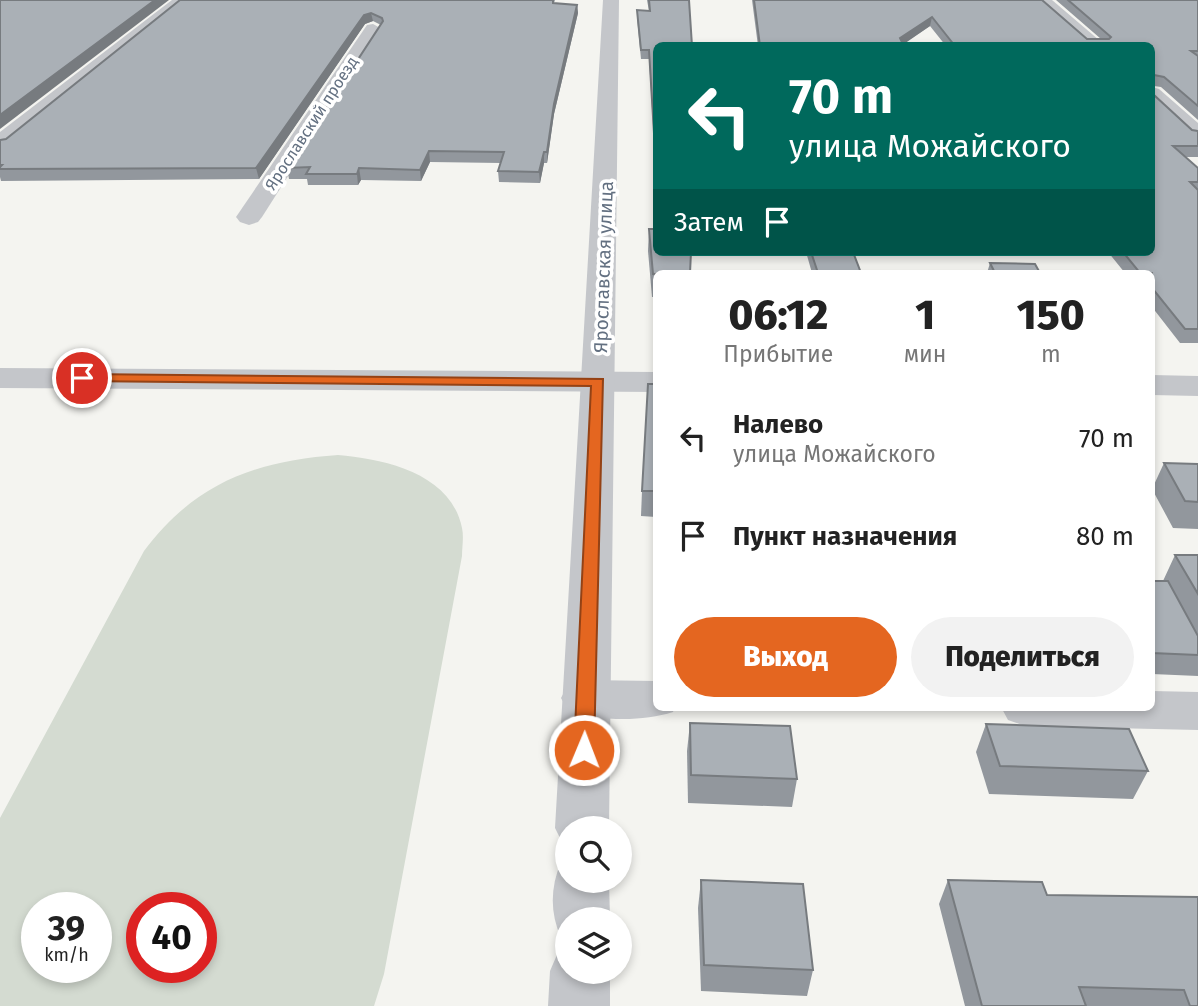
<!DOCTYPE html>
<html lang="ru">
<head>
<meta charset="utf-8">
<style>
	:root { --surface:#fff; --page:#f2f2f2; --text:#222; --muted:#767676; --accent:#e46620 }
	body { margin:0; font-family:"Fira Sans",sans-serif; background:var(--page); color:var(--text); height:100vh; display:flex; flex-direction:column; font-size:26px; white-space:nowrap }
	* { box-sizing:border-box; margin:0 }
	p { font-size:23px; color:var(--muted) }
	.icon { flex:none; width:38px; height:38px; fill:none; stroke:currentColor; stroke-width:2; stroke-linecap:round; stroke-linejoin:round }
	.map { position:relative; flex:1; overflow:hidden }
	.side { position:absolute; left:653px; top:270px; width:502px; height:441px; display:flex; flex-direction:column; background:var(--surface); border-radius:10px; box-shadow:0 4px 10px #0003 }
	.side>* { flex:none }
	.banner { position:absolute; left:653px; top:42px; width:502px; height:214px; border-radius:10px; box-shadow:0 4px 10px #0003; background:#00695c; color:#fff; overflow:hidden }
	.controls { position:absolute; left:555px; top:816px; display:grid; gap:14px }
	.controls a { display:grid; place-items:center; width:77px; height:77px; border-radius:50%; background:var(--surface); box-shadow:0 4px 10px #0003; font-size:35px }
	.speed { position:absolute; left:21px; top:892px; display:flex; gap:14px; font-size:35px; font-weight:700; text-align:center }
	.speed>* { display:grid; place-content:center; width:91px; height:91px; border-radius:50%; background:var(--surface); box-shadow:0 4px 10px #0003; line-height:1 }
	.speed small { font-size:18px; font-weight:400 }
	.speed .limit { border:10px solid #d22; background:#fff; color:#111 }
	.pin { position:absolute; display:grid; place-items:center; width:60px; height:60px; color:#fff; margin:-30px; border:4px solid #fff; border-radius:50%; box-shadow:0 2px 7px #0007 }
	.me { position:absolute; width:77px; margin:-38px; rotate:1deg; stroke-linejoin:round; filter:drop-shadow(0 0 5px #0008) }
	.turn { display:flex; align-items:center; gap:24px; height:147px; padding:0 21px; font-size:32px }
	.turn .icon { width:91px; height:91px; stroke-width:2.5 }
	.turn b { display:block; font-size:49px; line-height:60px }
	.then { display:flex; align-items:center; height:66px; padding:0 21px; background:#0003; gap:14px; font-size:26px }
	.eta { display:flex; justify-content:space-evenly; align-items:center; height:119px; text-align:center }
	.eta b { font-size:42px; font-weight:800; line-height:49px }
	.cta { display:flex; gap:14px; margin-top:auto; padding:14px 21px }
	.cta a { flex:1; height:80px; border-radius:42px; background:var(--accent); color:#fff; font-size:28px; font-weight:800; line-height:80px; text-align:center }
	.cta a+a { background:var(--page); color:var(--text) }
	ul { padding:0; list-style:none }
	li { display:flex; align-items:center; gap:21px; height:98px; padding:0 21px }
	li div { flex:1 }
	li b { display:block; font-size:26px }
	li em { font-style:normal }
	.map>svg:first-child { display:block }
	.green { fill:#d4dbd1; fill-rule:evenodd }
	.lines { fill:none; stroke-linecap:round; stroke-linejoin:round }
	.minor { fill:#c4c6ca; fill-rule:evenodd }
	.tertiary { fill:#c4c6ca; fill-rule:evenodd }
	.wall { fill:#92979d }
	.shaded-wall { fill:#777b7f }
	.building { fill:#aab0b6; stroke:#777b7f; stroke-width:2 }
	.route { fill:#e46620; stroke:#944215; stroke-width:2 }
	.labels { text-anchor:middle; stroke-width:7; stroke-linejoin:round; paint-order:stroke }
	.far-street-label { font-size:16px; fill:#637081; stroke:#fff }
	.street-label { font-size:19px; fill:#637081; stroke:#fff }
</style>
</head>
<body>
<div class="map">
<svg width="1198" height="1006" viewBox="0 0 1198 1006">
	<rect width="100%" height="100%" fill="#f4f4f0"/>
	<path class="green" d="M338,455C384,459 451,473 462,528C464,537 462,547 462,556L384,974L374,1006H0V818L144,551C195,483 255,461 338,455ZM37,908H96V968H37ZM142,908H201V968H142Z"/>
	<g class="lines">
		<g class="minor">
			<polygon points="172,0 190,0 8,148 0,150 0,132"/>
			<polygon points="1034,0 1052,0 1106,46 1086,46"/>
			<polygon points="373,24 382,29 262,217 258,222 249,225 240,222 236,217 367,25"/>
			<polygon points="1152,87 1159,89 1198,123 1198,141 1190,139 1152,103"/>
			<polygon points="0,368 656,372 656,392 0,388"/>
			<polygon points="1152,375 1198,376 1198,396 1152,395"/>
			<path d="M585,680L656,681V707H675L673,712C642,722 599,721 568,711L561,698L568,685Z"/>
			<polygon points="1152,691 1198,692 1198,730 1025,726 1008,720 1001,707 1152,707"/>
		</g>
		<g class="tertiary">
			<polygon points="603,0 619,0 609,828 567,828 567,846 563,844 555,828"/>
			<path d="M567,860V880H609L610,919H567V940L561,938C550,913 550,888 561,862Z"/>
			<polygon points="567,947 567,971 610,971 610,1006 548,1006 550,971 559,950"/>
		</g>
	</g>
	<g class="wall">
		<polygon points="180,0 555,0 554,3 577,5 578,13 554,114 547,163 544,163 540,183 499,182 498,171 501,163 430,162 421,181 361,180 358,185 308,185 307,179 289,179 287,168 381,25 373,21 365,24 259,179 1,181 0,177 0,140 6,139"/>
		<polygon points="647,0 689,0 656,46 656,143 654,143 649,59 641,59 637,18 637,10 649,11"/>
		<polygon points="752,0 1042,0 1087,39 1101,39 1056,0 1198,0 1198,120 1161,87 1154,86 1154,95 1192,130 1198,131 1198,157 1186,157 1198,168 1198,343 1180,343 1152,307 1152,273 1125,273 1108,252 1152,252 1152,46 946,46 930,26 903,44 904,46 758,46"/>
		<polygon points="649,229 656,273 656,297 652,297 648,251"/>
		<polygon points="806,252 853,252 861,273 812,273"/>
		<polygon points="990,263 1040,273 987,273"/>
		<polygon points="656,384 656,517 641,516 642,491"/>
		<polygon points="1164,463 1198,464 1198,529 1173,528 1152,489"/>
		<polygon points="1175,555 1198,555 1198,676 1152,674 1152,581 1163,581"/>
		<polygon points="690,723 797,779 792,807 688,803 687,751"/>
		<polygon points="986,724 1148,771 1133,799 989,794 976,752"/>
		<polygon points="701,880 813,970 807,996 701,991 698,908"/>
		<polygon points="948,880 1047,895 1198,897 1198,1006 965,1006 939,904"/>
	</g>
	<g class="shaded-wall">
		<polygon points="155,0 169,0 0,129 0,115"/>
		<polygon points="577,5 578,13 554,114 547,163 547,152 554,104"/>
		<polygon points="371,13 373,21 365,24 259,179 256,168 364,15"/>
		<polygon points="932,17 930,26 901,46 900,38"/>
		<polygon points="429,151 430,162 421,181 420,170"/>
		<polygon points="544,152 544,163 540,183 539,172"/>
		<polygon points="359,168 361,180 358,185 357,174"/>
	</g>
	<g class="building">
		<polygon points="0,0 155,0 0,115"/>
		<polygon points="180,0 553,0 553,3 577,5 554,104 547,152 544,152 539,172 498,171 504,152 429,151 420,170 359,168 357,174 306,174 310,167 287,168 383,21 382,18 371,13 364,15 256,168 0,169 0,167 2,165 0,165 0,140 6,139"/>
		<polygon points="649,0 689,0 692,46 656,46 656,133 654,133 649,50 641,50 637,10 650,11"/>
		<polygon points="754,0 1042,0 1087,39 1109,39 1111,37 1068,0 1198,0 1198,51 1191,51 1198,56 1198,106 1164,77 1154,75 1154,95 1192,130 1198,131 1198,146 1173,146 1198,168 1198,182 1190,182 1198,190 1198,329 1185,329 1152,288 1152,273 1140,273 1123,252 1152,252 1152,46 955,46 932,17 900,38 904,46 760,46"/>
		<polygon points="649,229 656,229 656,252 691,252 690,273 653,274"/>
		<polygon points="811,252 853,252 861,273 818,273"/>
		<polygon points="990,263 1035,264 1040,273 995,273"/>
		<polygon points="648,384 656,384 656,491 642,491"/>
		<polygon points="1164,463 1198,464 1198,502 1185,501"/>
		<polygon points="1175,555 1198,555 1198,594"/>
		<polygon points="1152,581 1168,581 1198,636 1198,655 1152,653"/>
		<polygon points="690,723 790,726 797,779 691,775"/>
		<polygon points="986,724 1129,729 1148,771 1000,766"/>
		<polygon points="701,880 803,884 813,970 704,965"/>
		<polygon points="948,880 1042,882 1047,895 1198,897 1198,1006 1190,1006 1184,990 1079,987 1086,1006 982,1006"/>
	</g>
	<polygon class="route" points="82,374 603,379 594,750 591,756 584,758 577,756 574,750 591,386 77,381 75,378"/>
	<g class="labels">
		<g class="far-street-label">
			<text transform="translate(311 123) rotate(-57)" y="6">Ярославский проезд</text>
		</g>
		<g class="street-label">
			<text transform="translate(603 267) rotate(-88)" y="7">Ярославская улица</text>
		</g>
	</g>
</svg>
<div class="controls">
<a><svg class="icon" aria-label="search" viewBox="0 0 24 24"><circle cx="10" cy="10" r="6"/><path d="M15 15l6 6"/></svg></a>
<a><svg class="icon" aria-label="layers" viewBox="0 0 24 24"><path d="M12 4l9 5-9 5-9-5zM3 14l9 5 9-5"/></svg></a>
</div>
<div class="speed"><div>39<small>km/h</small></div><div class="limit">40</div></div>
<div class="pin" style="left:82px;top:378px;background:#d93025"><svg class="icon" aria-label="arrive" viewBox="0 0 24 24"><path d="M6 21V4h12l-3 4 3 4H6"/></svg></div>
<svg class="me" style="left:584px;top:750px" viewBox="-20 -20 40 40"><circle r="17" fill="#e46620" stroke="#fff" stroke-width="3"/><path d="M0-11L8 9 0 5-8 9z" fill="#fff"/></svg>
<div class="banner">
<div class="turn"><svg class="icon" aria-label="left" viewBox="0 0 24 24"><path d="M17 20v-9H6M10 6l-5 5 5 5"/></svg><div><b>70 m</b>улица Можайского</div></div>
<div class="then">Затем<svg class="icon" aria-label="arrive" viewBox="0 0 24 24"><path d="M6 21V4h12l-3 4 3 4H6"/></svg></div>
</div>
<section class="side">
<div class="eta">
<div><b>06:12</b><p>Прибытие</p></div>
<div><b>1</b><p>мин</p></div>
<div><b>150</b><p>m</p></div>
</div>
<ul>
<li><svg class="icon" aria-label="left" viewBox="0 0 24 24"><path d="M17 20v-9H6M10 6l-5 5 5 5"/></svg><div><b>Налево</b><p>улица Можайского</p></div><em>70 m</em></li>
<li><svg class="icon" aria-label="arrive" viewBox="0 0 24 24"><path d="M6 21V4h12l-3 4 3 4H6"/></svg><div><b>Пункт назначения</b></div><em>80 m</em></li>
</ul>
<div class="cta"><a>Выход</a><a>Поделиться</a></div>
</section>
</div>
</body>
</html>
